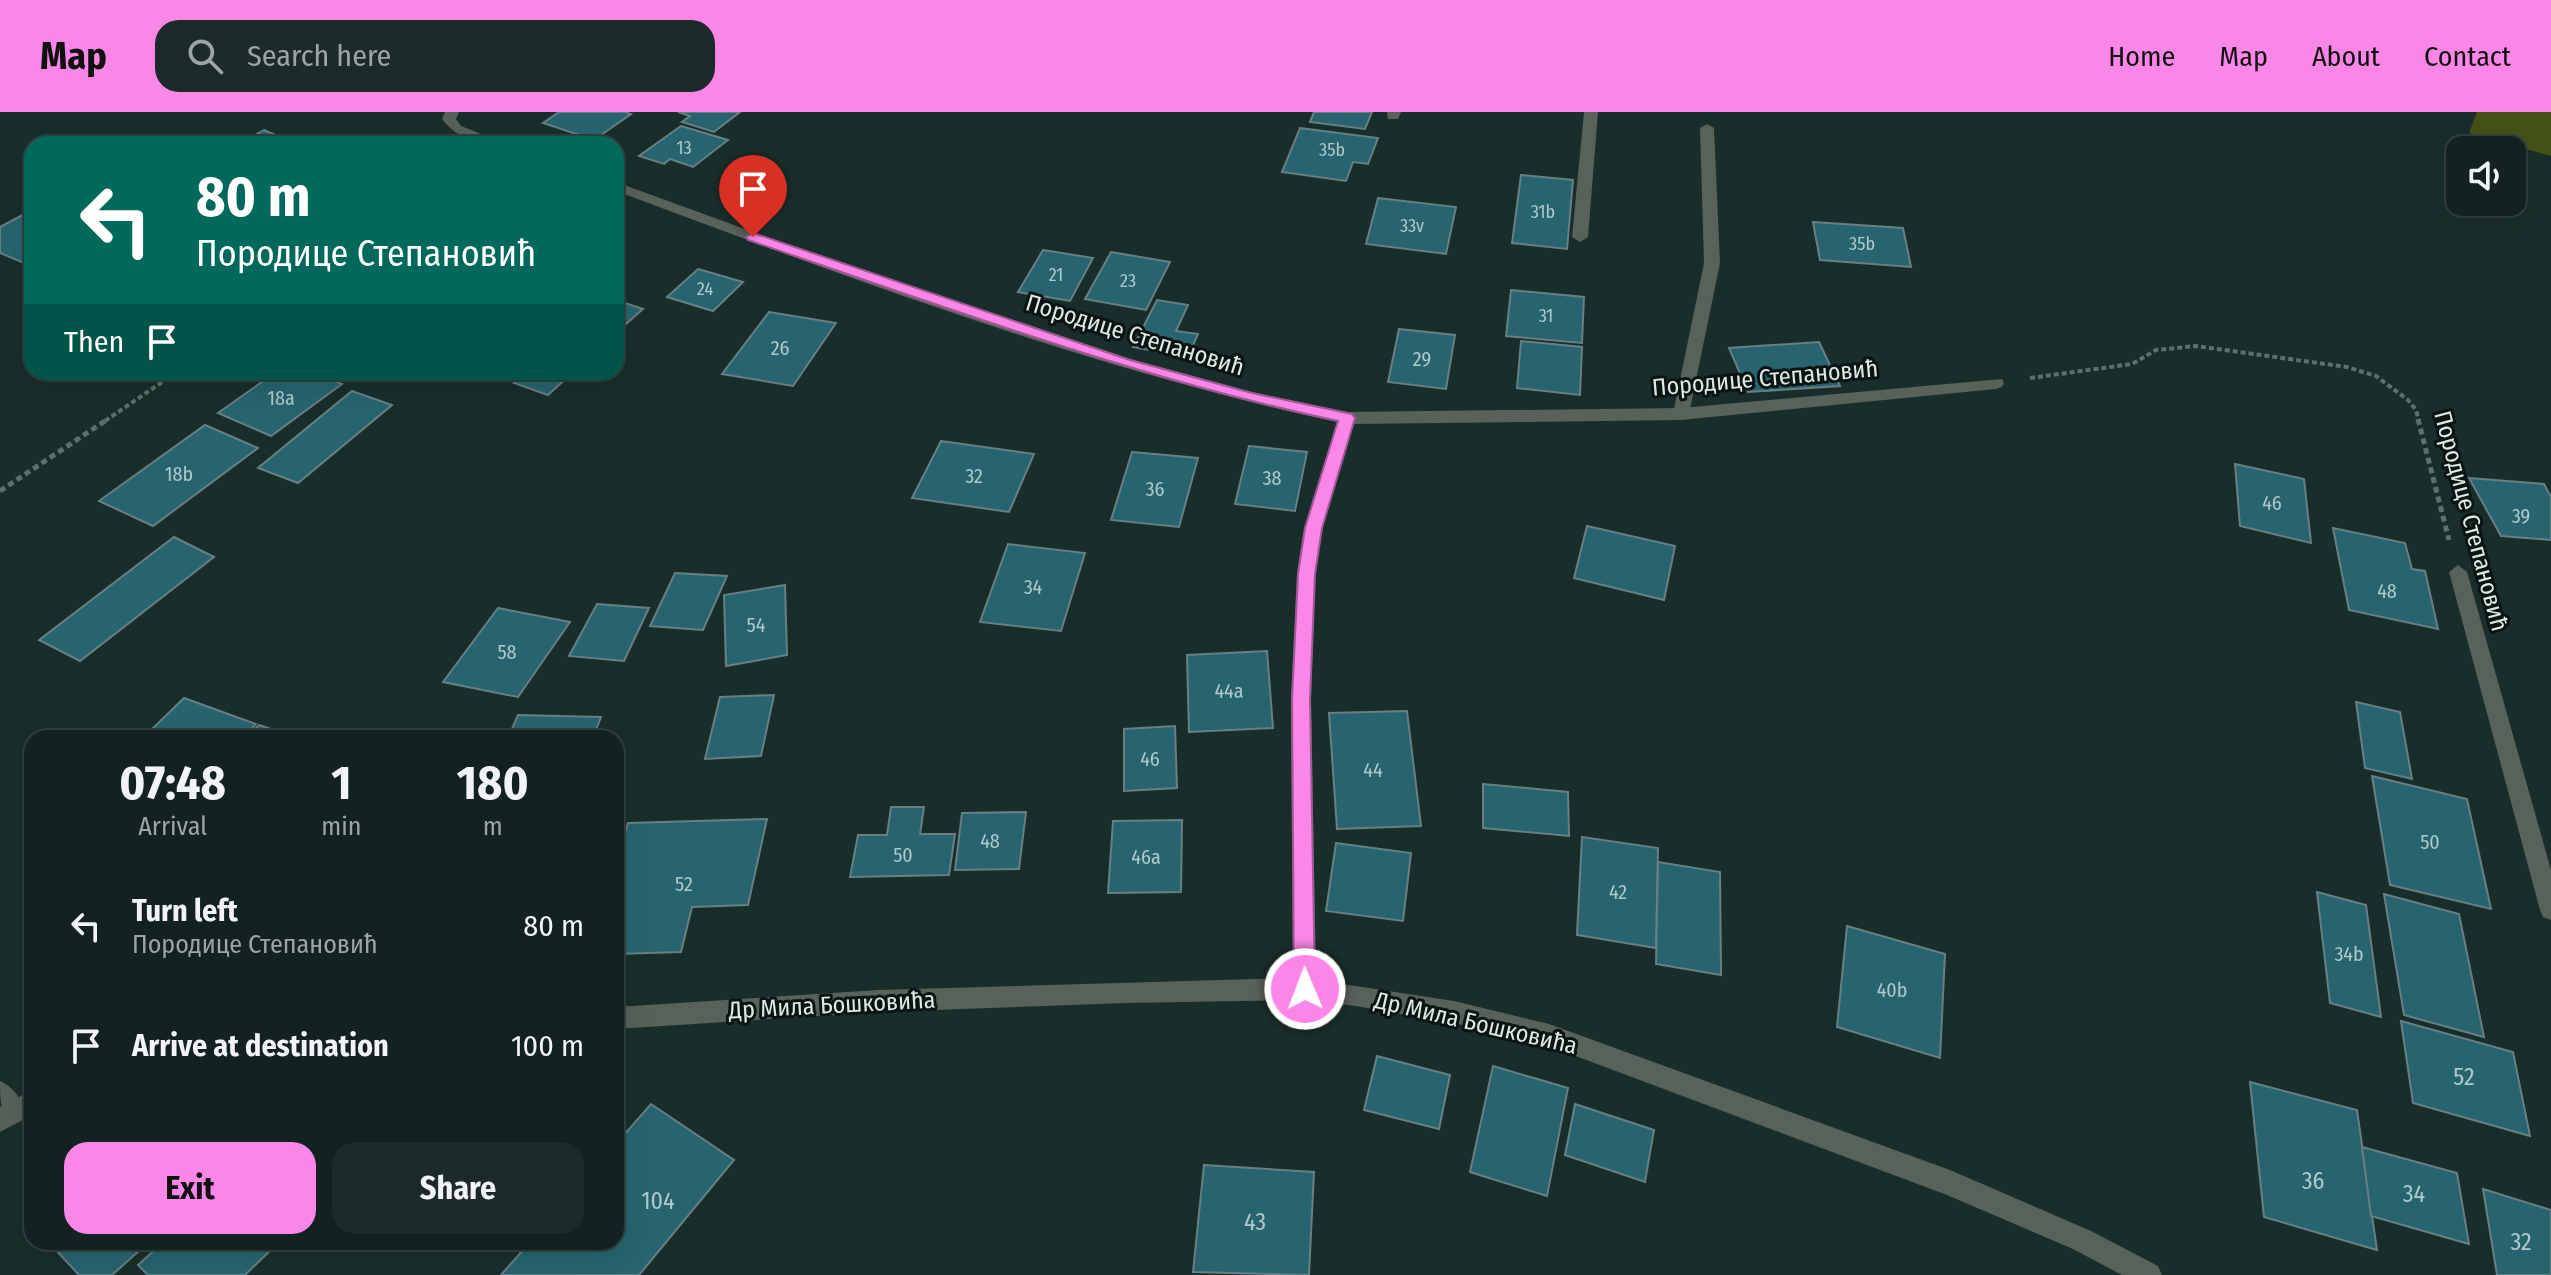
<!DOCTYPE html>
<html lang="en">
<head>
<meta charset="utf-8">
<style>
	:root { --surface:#132220; --page:#1c2a29; --text:#f1f3f6; --muted:#9da4a5; --line:#323f3e; --accent:#fa87e8 }
	body { margin:0; font-family:"Fira Sans Condensed",sans-serif; background:var(--page); color:var(--text); height:100vh; display:flex; flex-direction:column; font-size:30px; white-space:nowrap }
	* { box-sizing:border-box; margin:0 }
	p { font-size:26px; color:var(--muted) }
	.icon { flex:none; width:44px; height:44px; fill:none; stroke:currentColor; stroke-width:2; stroke-linecap:round; stroke-linejoin:round }
	.map { position:relative; flex:1; overflow:hidden }
	.details { position:absolute; left:24px; top:618px; width:600px; height:520px; display:flex; flex-direction:column; background:var(--surface); border-radius:24px; box-shadow:0 8px 32px #0002,0 0 0 2px var(--line) }
	.details>* { flex:none }
	.hud { position:absolute; left:24px; top:24px; width:600px; height:244px; border-radius:24px; box-shadow:0 8px 32px #0002,0 0 0 2px var(--line); background:#00695c; color:#fff; overflow:hidden }
	.controls { position:absolute; left:2446px; top:24px; display:grid; gap:16px }
	.controls a { display:grid; place-items:center; width:80px; height:80px; border-radius:16px; background:var(--surface); box-shadow:0 8px 32px #0002,0 0 0 2px var(--line); font-size:40px }
	.pin { position:absolute; display:grid; place-items:center; width:68px; height:68px; color:#fff; margin:-82px -34px; border-radius:50% 50% 50% 0; rotate:-45deg; box-shadow:0 0 8px #0007 }
	.pin .icon { rotate:45deg }
	.me { position:absolute; width:88px; margin:-44px; rotate:359deg; stroke-linejoin:round; filter:drop-shadow(0 0 6px #0008) }
	.turn { display:flex; align-items:center; gap:28px; height:168px; padding:0 40px; font-size:36px }
	.turn .icon { width:104px; height:104px; stroke-width:2.5 }
	.turn b { display:block; font-size:56px; line-height:68px }
	.then { display:flex; align-items:center; height:76px; padding:0 40px; background:#0003; gap:16px; font-size:30px }
	.eta { display:flex; justify-content:space-evenly; align-items:center; height:136px; text-align:center }
	.eta b { font-size:48px; font-weight:700; line-height:56px }
	.cta { display:flex; gap:16px; margin-top:auto; padding:16px 40px }
	.cta a { flex:1; height:92px; border-radius:24px; background:var(--accent); color:#111; font-size:32px; font-weight:700; line-height:92px; text-align:center }
	.cta a+a { background:var(--page); color:var(--text) }
	ul { padding:0; list-style:none }
	li { display:flex; align-items:center; gap:24px; height:120px; padding:0 40px }
	li div { flex:1 }
	li b { display:block; font-size:30px }
	li em { font-style:normal }
	header { display:flex; align-items:center; gap:48px; box-sizing:border-box; height:112px; padding:0 40px; background:var(--accent); color:#111 }
	header strong { font-size:38px }
	nav { display:flex; gap:44px; margin-inline-start:auto; font-size:28px }
	.search { width:560px; height:72px; background:var(--page); display:flex; align-items:center; gap:20px; box-sizing:border-box; padding:0 28px; border-radius:24px; color:var(--muted); font-size:30px }
	.map>svg:first-child { display:block }
	.green { fill:#445218 }
	.building { fill:#27646f; stroke:#687f84; stroke-width:2 }
	.lines { fill:none; stroke-linecap:round; stroke-linejoin:round }
	.path-far1 { stroke:#5e706d; stroke-width:4; stroke-dasharray:5 3; stroke-linecap:butt }
	.path { stroke:#5e706d; stroke-width:5; stroke-dasharray:6 4; stroke-linecap:butt }
	.lane { fill:#59615b; fill-rule:evenodd }
	.street { fill:#59615b; fill-rule:evenodd }
	.route { fill:#fa87e8; stroke:#a25897; stroke-width:2 }
	.labels { text-anchor:middle; stroke-width:6; stroke-linejoin:round; paint-order:stroke }
	.far-number-label { font-size:18px; fill:#afc8c8 }
	.number-label { font-size:20px; fill:#afc8c8 }
	.street-label { font-size:24px; fill:#dce9e6; stroke:#0b1412 }
	.near-number-label { font-size:24px; fill:#afc8c8 }
</style>
</head>
<body>
<header>
<strong>Map</strong>
<div class="search"><svg class="icon" aria-label="search" viewBox="0 0 24 24"><circle cx="10" cy="10" r="6"/><path d="M15 15l6 6"/></svg>Search here</div>
<nav><a>Home</a><a>Map</a><a>About</a><a>Contact</a></nav>
</header>
<div class="map">
<svg width="2551" height="1163" viewBox="0 0 2551 1163">
	<rect width="100%" height="100%" fill="#192e2a"/>
	<polygon class="green" points="2477,0 2551,0 2551,44 2469,21"/>
	<g class="building">
		<polygon points="559,0 625,0 631,2 594,28 543,11"/>
		<polygon points="678,0 740,0 714,20 682,10 690,4"/>
		<polygon points="1314,0 1372,0 1365,17 1310,10"/>
		<polygon points="681,14 728,28 693,55 670,47 664,52 639,44"/>
		<polygon points="1300,16 1378,26 1368,52 1353,50 1346,69 1282,60"/>
		<polygon points="264,18 296,32 239,32"/>
		<polygon points="1521,63 1573,68 1567,137 1512,131"/>
		<polygon points="1378,86 1456,95 1446,142 1366,132"/>
		<polygon points="32,98 32,147 24,151 0,141 0,115"/>
		<polygon points="1813,110 1903,116 1911,155 1820,148"/>
		<polygon points="1043,138 1093,146 1070,189 1018,180"/>
		<polygon points="1111,140 1170,150 1146,198 1085,187"/>
		<polygon points="698,157 743,170 713,199 667,185"/>
		<polygon points="1511,178 1584,185 1582,231 1506,224"/>
		<polygon points="616,188 643,197 616,221"/>
		<polygon points="1157,188 1188,193 1176,219 1198,222 1188,245 1133,235"/>
		<polygon points="769,200 836,211 793,274 722,262"/>
		<polygon points="1399,217 1455,223 1446,277 1388,270"/>
		<polygon points="1521,229 1582,235 1580,283 1517,276"/>
		<polygon points="1819,230 1840,274 1748,280 1729,236"/>
		<polygon points="276,260 314,260 342,272 271,324 218,301"/>
		<polygon points="527,260 573,260 548,283 514,271"/>
		<polygon points="352,279 392,293 298,371 258,356"/>
		<polygon points="205,313 258,336 153,414 99,389"/>
		<polygon points="941,329 1034,342 1009,400 912,386"/>
		<polygon points="1249,334 1307,340 1295,399 1235,392"/>
		<polygon points="1132,340 1198,346 1179,415 1111,408"/>
		<polygon points="2235,352 2304,367 2311,431 2240,414"/>
		<polygon points="2469,366 2544,372 2551,385 2551,428 2501,424"/>
		<polygon points="1587,414 1675,434 1664,488 1574,466"/>
		<polygon points="2333,416 2405,431 2412,457 2425,459 2438,517 2349,498"/>
		<polygon points="174,425 214,445 80,549 39,528"/>
		<polygon points="1008,432 1085,441 1061,519 980,510"/>
		<polygon points="675,461 727,464 703,518 650,514"/>
		<polygon points="785,473 787,543 726,554 724,483"/>
		<polygon points="597,492 649,496 624,549 569,544"/>
		<polygon points="498,496 570,510 518,585 443,570"/>
		<polygon points="1267,539 1273,616 1189,620 1187,543"/>
		<polygon points="774,583 761,644 705,647 720,585"/>
		<polygon points="184,586 256,612 243,626 143,626"/>
		<polygon points="2356,590 2400,600 2412,667 2365,656"/>
		<polygon points="1407,599 1421,714 1337,717 1329,601"/>
		<polygon points="518,603 601,605 593,626 508,626"/>
		<polygon points="259,613 298,626 246,626"/>
		<polygon points="1175,614 1177,676 1124,679 1124,617"/>
		<polygon points="2372,664 2467,687 2491,797 2390,773"/>
		<polygon points="1483,672 1568,680 1569,724 1483,716"/>
		<polygon points="891,695 924,695 920,722 955,722 949,763 850,765 858,723 887,723"/>
		<polygon points="1026,700 1019,757 955,758 962,701"/>
		<polygon points="767,707 748,793 692,795 681,840 616,842 616,752 628,711"/>
		<polygon points="1182,708 1181,780 1108,781 1113,709"/>
		<polygon points="1582,725 1658,736 1656,836 1577,823"/>
		<polygon points="1336,731 1411,741 1403,809 1326,799"/>
		<polygon points="1658,750 1720,760 1721,863 1656,852"/>
		<polygon points="2317,780 2366,793 2381,905 2330,891"/>
		<polygon points="2384,782 2459,802 2484,925 2404,903"/>
		<polygon points="1847,814 1945,842 1940,946 1837,915"/>
		<polygon points="2401,909 2513,940 2530,1024 2413,991"/>
		<polygon points="1377,944 1450,963 1439,1017 1364,998"/>
		<polygon points="1493,954 1568,976 1547,1084 1470,1060"/>
		<polygon points="2250,970 2357,998 2377,1138 2264,1105"/>
		<polygon points="651,992 734,1048 639,1163 501,1163 530,1130 616,1130 616,1032"/>
		<polygon points="1575,992 1654,1018 1645,1070 1565,1043"/>
		<polygon points="2362,1035 2457,1061 2469,1132 2371,1104"/>
		<polygon points="1204,1053 1314,1060 1309,1163 1193,1160"/>
		<polygon points="2483,1077 2551,1098 2551,1163 2497,1163"/>
		<polygon points="64,1130 149,1130 112,1163 79,1163 55,1137"/>
		<polygon points="163,1130 279,1130 245,1163 148,1163 138,1153"/>
	</g>
	<g class="lines">
		<g class="path-far1">
			<polyline points="2030,266 2132,252 2156,238 2196,234 2347,255 2376,264 2408,288 2416,298 2419,309"/>
			<polyline points="105,309 177,260"/>
		</g>
		<g class="path">
			<polyline points="2418,307 2449,428"/>
			<polyline points="0,379 108,307"/>
		</g>
		<g class="lane">
			<polygon points="1387,0 1401,0 1398,7 1388,7"/>
			<polygon points="1584,0 1598,0 1588,125 1580,130 1572,125"/>
			<polygon points="1707,12 1714,16 1720,151 1689,302 1681,308 1673,302 1704,151 1700,16"/>
			<path d="M0,969C13,974 21,987 26,1000L23,1008L14,1012C0,1004 0,987 0,969Z"/>
		</g>
		<g class="street">
			<path d="M445,0H459L456,7L461,14L507,32C482,32 457,28 442,7Z"/>
			<path d="M616,70L813,142L1131,247L1252,280L1347,300L1681,296L2002,267L2004,271L2002,275L1996,277L1681,308L1354,312L1322,416L1315,462L1311,588L1316,868L1454,889L1549,912L1950,1058L2091,1119L2158,1154L2162,1163H2122L2073,1137L1947,1083L1549,934L1454,911L1356,894L1305,888L1126,891L878,900L616,917V895L878,878L1293,866L1291,588L1297,462L1304,416L1337,310C1090,257 852,167 616,79Z"/>
			<polygon points="2458,453 2467,460 2551,758 2551,808 2543,805 2540,798 2449,460"/>
			<polygon points="32,978 32,1003 0,1020 0,995"/>
		</g>
	</g>
	<path class="route" d="M753,121L1130,248L1252,281L1352,302L1355,306L1322,416L1315,462L1310,588L1315,877L1312,884L1305,887L1297,884L1294,877L1292,588L1298,462L1305,416L1338,309C1136,266 943,194 748,128L746,125Z"/>
	<g class="labels">
		<g class="far-number-label">
			<text x="684" y="42">13</text>
			<text x="1332" y="44">35b</text>
			<text x="1543" y="106">31b</text>
			<text x="1412" y="120">33v</text>
			<text x="1862" y="138">35b</text>
			<text x="1056" y="169">21</text>
			<text x="1128" y="175">23</text>
			<text x="705" y="183">24</text>
			<text x="1546" y="210">31</text>
		</g>
		<g class="number-label">
			<text x="780" y="243">26</text>
			<text x="1422" y="254">29</text>
			<text x="281" y="293">18a</text>
			<text x="179" y="369">18b</text>
			<text x="974" y="371">32</text>
			<text x="1272" y="373">38</text>
			<text x="1155" y="384">36</text>
			<text x="2272" y="398">46</text>
			<text x="2521" y="411">39</text>
			<text x="1033" y="482">34</text>
			<text x="2387" y="486">48</text>
			<text x="756" y="520">54</text>
			<text x="507" y="547">58</text>
			<text x="1229" y="586">44a</text>
			<text x="1150" y="654">46</text>
			<text x="1373" y="665">44</text>
			<text x="990" y="736">48</text>
			<text x="2430" y="737">50</text>
			<text x="903" y="750">50</text>
			<text x="1146" y="752">46a</text>
			<text x="684" y="779">52</text>
			<text x="1618" y="787">42</text>
			<text x="2349" y="849">34b</text>
			<text x="1892" y="885">40b</text>
		</g>
		<g class="street-label">
			<text transform="translate(1135 223) rotate(17)" y="8">Породице Степановић</text>
			<text transform="translate(1765 266) rotate(-5)" y="8">Породице Степановић</text>
			<text transform="translate(2471 409) rotate(75)" y="8">Породице Степановић</text>
			<text transform="translate(832 893) rotate(-3)" y="8">Др Мила Бошковића</text>
			<text transform="translate(1476 911) rotate(13)" y="8">Др Мила Бошковића</text>
		</g>
		<g class="near-number-label">
			<text x="2464" y="973">52</text>
			<text x="2313" y="1077">36</text>
			<text x="2414" y="1090">34</text>
			<text x="658" y="1097">104</text>
			<text x="1255" y="1118">43</text>
			<text x="2521" y="1138">32</text>
		</g>
	</g>
</svg>
<div class="controls">
<a><svg class="icon" aria-label="sound" viewBox="0 0 24 24"><path d="M4 9h4l5-4v14l-5-4H4zM17 9q2 3 0 6"/></svg></a>
</div>
<div class="pin" style="left:753px;top:125px;background:#d93025"><svg class="icon" aria-label="arrive" viewBox="0 0 24 24"><path d="M6 21V4h12l-3 4 3 4H6"/></svg></div>
<svg class="me" style="left:1305px;top:877px" viewBox="-20 -20 40 40"><circle r="17" fill="#fa87e8" stroke="#fff" stroke-width="3"/><path d="M0-11L8 9 0 5-8 9z" fill="#fff"/></svg>
<div class="hud">
<div class="turn"><svg class="icon" aria-label="left" viewBox="0 0 24 24"><path d="M17 20v-9H6M10 6l-5 5 5 5"/></svg><div><b>80 m</b>Породице Степановић</div></div>
<div class="then">Then<svg class="icon" aria-label="arrive" viewBox="0 0 24 24"><path d="M6 21V4h12l-3 4 3 4H6"/></svg></div>
</div>
<section class="details">
<div class="eta">
<div><b>07:48</b><p>Arrival</p></div>
<div><b>1</b><p>min</p></div>
<div><b>180</b><p>m</p></div>
</div>
<ul>
<li><svg class="icon" aria-label="left" viewBox="0 0 24 24"><path d="M17 20v-9H6M10 6l-5 5 5 5"/></svg><div><b>Turn left</b><p>Породице Степановић</p></div><em>80 m</em></li>
<li><svg class="icon" aria-label="arrive" viewBox="0 0 24 24"><path d="M6 21V4h12l-3 4 3 4H6"/></svg><div><b>Arrive at destination</b></div><em>100 m</em></li>
</ul>
<div class="cta"><a>Exit</a><a>Share</a></div>
</section>
</div>
</body>
</html>
